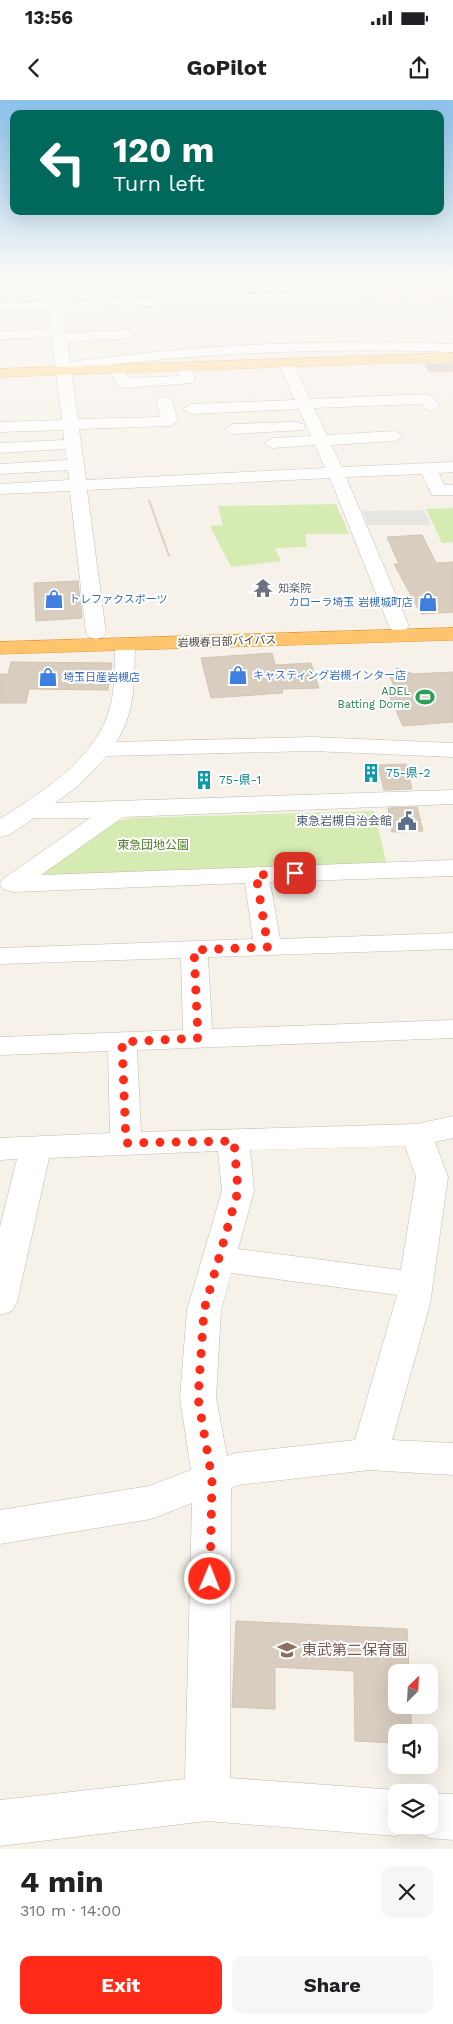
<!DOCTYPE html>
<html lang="en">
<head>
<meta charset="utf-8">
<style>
	:root { --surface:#fff; --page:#f6f6f6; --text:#202124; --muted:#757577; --accent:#ff2b18 }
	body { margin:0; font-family:"Work Sans","Noto Sans JP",sans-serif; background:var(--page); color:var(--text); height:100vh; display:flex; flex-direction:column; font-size:19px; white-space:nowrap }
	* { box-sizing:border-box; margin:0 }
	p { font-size:16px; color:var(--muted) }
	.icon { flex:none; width:28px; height:28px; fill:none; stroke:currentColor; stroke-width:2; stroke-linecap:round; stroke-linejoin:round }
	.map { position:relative; height:1749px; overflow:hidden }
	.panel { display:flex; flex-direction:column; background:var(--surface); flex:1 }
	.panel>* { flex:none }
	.banner { position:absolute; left:10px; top:10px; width:434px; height:105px; border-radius:10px; box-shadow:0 5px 20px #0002; background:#00695c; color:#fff; overflow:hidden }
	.needle { width:32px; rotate:24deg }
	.tools { position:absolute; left:388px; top:1564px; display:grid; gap:10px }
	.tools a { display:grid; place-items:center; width:50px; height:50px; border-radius:10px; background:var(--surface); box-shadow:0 5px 20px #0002; font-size:25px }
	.pin { position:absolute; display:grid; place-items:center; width:42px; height:42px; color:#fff; margin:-21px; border-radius:10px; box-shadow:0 2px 8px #0006 }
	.me { position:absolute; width:55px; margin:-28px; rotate:1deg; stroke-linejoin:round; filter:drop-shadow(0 0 4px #0008) }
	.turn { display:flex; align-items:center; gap:18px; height:105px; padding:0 20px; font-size:22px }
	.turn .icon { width:65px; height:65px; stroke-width:2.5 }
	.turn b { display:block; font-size:35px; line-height:42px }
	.round { display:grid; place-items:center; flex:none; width:52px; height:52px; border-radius:10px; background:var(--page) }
	.overview { display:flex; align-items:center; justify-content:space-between; height:85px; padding:0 20px }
	h1 { font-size:30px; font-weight:700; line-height:38px }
	.primary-button { display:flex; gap:10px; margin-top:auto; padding:10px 20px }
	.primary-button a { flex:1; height:58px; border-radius:10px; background:var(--accent); color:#fff; font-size:20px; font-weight:700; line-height:58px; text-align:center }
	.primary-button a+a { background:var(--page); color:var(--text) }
	.status { display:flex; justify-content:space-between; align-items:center; height:35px; padding:0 25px; background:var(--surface); direction:ltr }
	.status svg { height:14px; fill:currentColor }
	header { display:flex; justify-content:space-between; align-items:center; height:65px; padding:0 20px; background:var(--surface); font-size:22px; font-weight:700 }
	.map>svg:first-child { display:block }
	.green { fill:#d5ebb2 }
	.parking { fill:#e7e5e2 }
	.building { fill:#d8cdbf; stroke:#d3c4b2 }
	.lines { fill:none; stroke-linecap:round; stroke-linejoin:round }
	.minor-casing { stroke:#c2b9ac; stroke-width:1 }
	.major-casing { stroke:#e9b965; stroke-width:1 }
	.highway-casing { stroke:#e49836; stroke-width:1 }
	.path { stroke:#c4b49d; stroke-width:2; stroke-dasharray:1 1; stroke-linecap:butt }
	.minor { fill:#fff; fill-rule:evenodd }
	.major { fill:#ffdb9a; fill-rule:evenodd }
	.highway { fill:#ffc46c; fill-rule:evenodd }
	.route { stroke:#ff2b18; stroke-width:9; stroke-dasharray:0 16.2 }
	.labels { text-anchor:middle; stroke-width:4; stroke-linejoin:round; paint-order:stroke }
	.far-worship-label { font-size:11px; fill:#5b616d; stroke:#fff; text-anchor:start }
	.far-shop-label { font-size:11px; fill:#366cbe; stroke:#fff; text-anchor:start }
	.far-street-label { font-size:11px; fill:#4a4238; stroke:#fff }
	.far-leisure-label { font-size:11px; fill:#27864d; stroke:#fff; text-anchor:end }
	.culture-label { font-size:12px; fill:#0d838f; stroke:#fff; text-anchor:start }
	.service-label { font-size:12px; fill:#4e5e75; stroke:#fff; text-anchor:end }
	.park-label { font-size:12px; fill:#4f8027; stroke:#fff }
	.near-education-label { font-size:15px; fill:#785e54; stroke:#fff; text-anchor:start }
</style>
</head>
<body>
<div class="status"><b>13:56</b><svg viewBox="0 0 49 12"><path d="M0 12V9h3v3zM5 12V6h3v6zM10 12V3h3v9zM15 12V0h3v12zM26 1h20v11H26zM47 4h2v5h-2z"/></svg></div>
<header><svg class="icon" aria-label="back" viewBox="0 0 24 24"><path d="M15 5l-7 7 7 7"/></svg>GoPilot<svg class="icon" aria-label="share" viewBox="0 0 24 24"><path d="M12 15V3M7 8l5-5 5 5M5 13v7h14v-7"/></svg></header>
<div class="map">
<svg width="453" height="1749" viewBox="0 0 453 1749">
	<rect width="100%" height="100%" fill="#f6f2ea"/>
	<g class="green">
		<polygon points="0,177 289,177 279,179 129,182 0,180"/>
		<polygon points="336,404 349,434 305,434 307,447 275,448 281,461 231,467 210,426 223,425 218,406"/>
		<polygon points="453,408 453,442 442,443 426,409"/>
		<polygon points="374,711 387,765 45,776 41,771 110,723 131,718"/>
	</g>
	<polygon class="parking" points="424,410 431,425 368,425 362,411"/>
	<g class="building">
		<polygon points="453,263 453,271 429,272 425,264"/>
		<polygon points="422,435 436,463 453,462 453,512 421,514 394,464 399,464 387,437"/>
		<polygon points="78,481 82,518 36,521 34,483"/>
		<polygon points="272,553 275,565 311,563 319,588 282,589 283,593 211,598 201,558"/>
		<polygon points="11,562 112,563 108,590 29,589 26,603 0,603 0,574 8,574"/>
		<polygon points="396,568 413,574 453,572 453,622 403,626 385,586 394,586 389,575 398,575"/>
		<polygon points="406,664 412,689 384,690 378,665"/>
		<polygon points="417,707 423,731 392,732 388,708"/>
		<polygon points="236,1521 407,1529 409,1572 396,1572 396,1605 410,1605 412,1632 396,1632 396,1643 355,1641 354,1571 275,1567 275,1609 232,1607"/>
	</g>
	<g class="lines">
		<g class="minor-casing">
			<g id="minor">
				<path d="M453,187V195L63,209L66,233L128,230L135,234L128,238L68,242L70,262C198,244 325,239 453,244V252C325,248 198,252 71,270L78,319L161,317L156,301L164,296L172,301L178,321L170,326L79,329L86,380L325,368L315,345L272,348L264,343L272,338L311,336L299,309L191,314L183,309L191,304L295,300L279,264L286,260L293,264L310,299L427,294L432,296L439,306L431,311L426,309L422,304L314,308L327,335L395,331L403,336L395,341L331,345L342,367L453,362V372L439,373L444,385H453V395H432L422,374L346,377L409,526L406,530L399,532L392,530L389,526L330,378L87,390L106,533L103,537L96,539L89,537L86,533L70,391L0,394V384L69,380L68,370L0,374V364L67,360L65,349L0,353V343L64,340L63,330L0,332V322L62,320L52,237L0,239V231L52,229L50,209L0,211V203Z"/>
				<polygon points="185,264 192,268 195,280 193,283 124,288 119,286 109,270 116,266 121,267 129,278 180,276 178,268"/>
				<polygon points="297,322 303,324 305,327 303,330 233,334 225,329 233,324"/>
				<path d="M125,539L132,541L135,545C134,580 136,612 116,642L312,637L453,643V657L312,651L107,656L78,686L55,703L453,690V704L123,717L41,775L453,760V776L270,782L280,839L453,833V849L208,857L212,929L453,920V938L137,950L141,1032L417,1024L453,1016V1038L435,1042L448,1077L430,1204L392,1340L453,1343V1375L369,1370L238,1385L231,1388L230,1678L396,1690L401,1692H396V1725H429V1693L453,1694V1740L429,1738L412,1729L396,1736L207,1721L0,1746V1700L185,1679L192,1403L151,1419L0,1444V1410L149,1386L191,1370L180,1298L187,1210L222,1091L218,1051L49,1058L17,1202L12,1211L0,1215V1127L17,1059L0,1060V1038L110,1033L108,951L0,955V937L183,930L181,858L0,864V848L253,839L245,783L13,792L3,789L0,785L3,779L90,718H34L9,735L0,737V719C41,692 91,663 108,614C116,592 114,567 115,545L118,541ZM405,1046L416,1077L401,1170L238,1149L254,1091L250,1050ZM231,1173L397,1195L355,1340L236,1353L227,1356L216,1298L221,1210Z"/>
			</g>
		</g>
		<g class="major-casing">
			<polygon id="major" points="453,253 453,261 0,277 0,269"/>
		</g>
		<g class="highway-casing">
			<polygon id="highway" points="453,528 453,540 0,554 0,542"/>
		</g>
		<polyline class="path" points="149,400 169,456"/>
		<use href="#minor" class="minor"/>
		<use href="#major" class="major"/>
		<use href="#highway" class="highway"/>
	</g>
	<linearGradient id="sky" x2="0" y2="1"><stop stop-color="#8dc3ed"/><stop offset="0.42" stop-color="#fbf9f6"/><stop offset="1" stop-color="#fbf9f6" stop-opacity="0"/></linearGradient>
	<rect width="453" height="422" fill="url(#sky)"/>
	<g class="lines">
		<polyline class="route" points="210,1479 212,1379 198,1298 204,1210 238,1091 234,1041 126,1043 122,942 198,938 194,850 268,847 256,775 295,773"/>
	</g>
	<defs>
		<g id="temple-bare" transform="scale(1.5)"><path d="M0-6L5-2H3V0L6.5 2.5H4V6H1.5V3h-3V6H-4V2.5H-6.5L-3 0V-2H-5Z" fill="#6b7280" stroke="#fff" stroke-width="2.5" paint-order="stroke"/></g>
		<g id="shop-bare" transform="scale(1.5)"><path d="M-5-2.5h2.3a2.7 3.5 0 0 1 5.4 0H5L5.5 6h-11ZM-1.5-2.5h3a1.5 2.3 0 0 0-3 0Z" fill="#3f7fe0" stroke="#fff" stroke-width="2.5" paint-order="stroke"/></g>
		<g id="stadium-bare" transform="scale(1.5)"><path d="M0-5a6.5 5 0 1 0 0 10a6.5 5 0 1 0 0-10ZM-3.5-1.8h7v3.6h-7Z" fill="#2e9e5b" stroke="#fff" stroke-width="2.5" paint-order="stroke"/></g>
		<g id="building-bare" transform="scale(1.5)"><path d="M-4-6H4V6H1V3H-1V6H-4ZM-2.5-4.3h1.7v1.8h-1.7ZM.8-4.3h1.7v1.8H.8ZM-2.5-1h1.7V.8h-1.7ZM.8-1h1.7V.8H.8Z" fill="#0f9aa8" stroke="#fff" stroke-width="2.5" paint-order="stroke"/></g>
		<g id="civic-bare" transform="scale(1.5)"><path d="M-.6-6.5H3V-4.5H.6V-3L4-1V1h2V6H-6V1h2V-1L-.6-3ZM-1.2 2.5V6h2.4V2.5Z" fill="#5c6f8a" stroke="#fff" stroke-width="2.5" paint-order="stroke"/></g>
		<g id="school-bare" transform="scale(1.5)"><path d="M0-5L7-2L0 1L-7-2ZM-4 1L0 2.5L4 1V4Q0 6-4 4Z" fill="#8d6e63" stroke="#fff" stroke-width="2.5" paint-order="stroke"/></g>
	</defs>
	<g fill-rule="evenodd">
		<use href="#temple-bare" x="263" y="488"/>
		<use href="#shop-bare" x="54" y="499"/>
		<use href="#shop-bare" x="428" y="502"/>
		<use href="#shop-bare" x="238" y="575"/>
		<use href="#shop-bare" x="48" y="577"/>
		<use href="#stadium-bare" x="425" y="597"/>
		<use href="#building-bare" x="371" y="673"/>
		<use href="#building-bare" x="204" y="680"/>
		<use href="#civic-bare" x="407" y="721"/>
		<use href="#school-bare" x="287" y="1550"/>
	</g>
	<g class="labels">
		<g class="far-worship-label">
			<text x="278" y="492">知楽院</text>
		</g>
		<g class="far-shop-label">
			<text x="69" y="503">トレファクスポーツ</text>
			<text x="413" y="506" text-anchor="end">カローラ埼玉 岩槻城町店</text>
			<text x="253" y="579">キャスティング岩槻インター店</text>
			<text x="63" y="581">埼玉日産岩槻店</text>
		</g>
		<g class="far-street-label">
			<text transform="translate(227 541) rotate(-2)" y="4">岩槻春日部バイパス</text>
		</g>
		<g class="far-leisure-label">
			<text x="410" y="595">ADEL<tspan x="410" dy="13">Batting Dome</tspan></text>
		</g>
		<g class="culture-label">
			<text x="386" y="677">75-県-2</text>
			<text x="219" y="684">75-県-1</text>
		</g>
		<g class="service-label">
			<text x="392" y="725">東急岩槻自治会館</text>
		</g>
		<g class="park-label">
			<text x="153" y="749">東急団地公園</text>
		</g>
		<g class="near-education-label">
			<text x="302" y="1555">東武第二保育園</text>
		</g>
	</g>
</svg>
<div class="tools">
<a><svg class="needle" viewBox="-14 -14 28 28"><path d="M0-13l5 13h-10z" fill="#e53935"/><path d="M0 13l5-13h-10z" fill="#757577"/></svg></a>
<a><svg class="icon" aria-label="sound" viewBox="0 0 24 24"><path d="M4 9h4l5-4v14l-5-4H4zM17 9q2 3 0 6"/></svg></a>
<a><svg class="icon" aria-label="layers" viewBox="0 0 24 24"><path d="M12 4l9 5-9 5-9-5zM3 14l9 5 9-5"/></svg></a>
</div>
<div class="pin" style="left:295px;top:773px;background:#d93025"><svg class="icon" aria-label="arrive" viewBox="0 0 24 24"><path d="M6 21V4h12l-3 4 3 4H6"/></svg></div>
<svg class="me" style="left:210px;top:1479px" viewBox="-20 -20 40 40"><circle r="17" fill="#ff2b18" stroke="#fff" stroke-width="3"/><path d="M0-11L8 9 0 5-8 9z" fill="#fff"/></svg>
<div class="banner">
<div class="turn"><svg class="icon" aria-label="left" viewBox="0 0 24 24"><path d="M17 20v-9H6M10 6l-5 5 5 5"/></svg><div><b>120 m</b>Turn left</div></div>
</div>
</div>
<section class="panel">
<div class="overview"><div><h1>4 min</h1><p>310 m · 14:00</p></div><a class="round"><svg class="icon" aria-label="close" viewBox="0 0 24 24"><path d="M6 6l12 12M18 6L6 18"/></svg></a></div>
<div class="primary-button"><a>Exit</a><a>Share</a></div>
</section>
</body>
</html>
